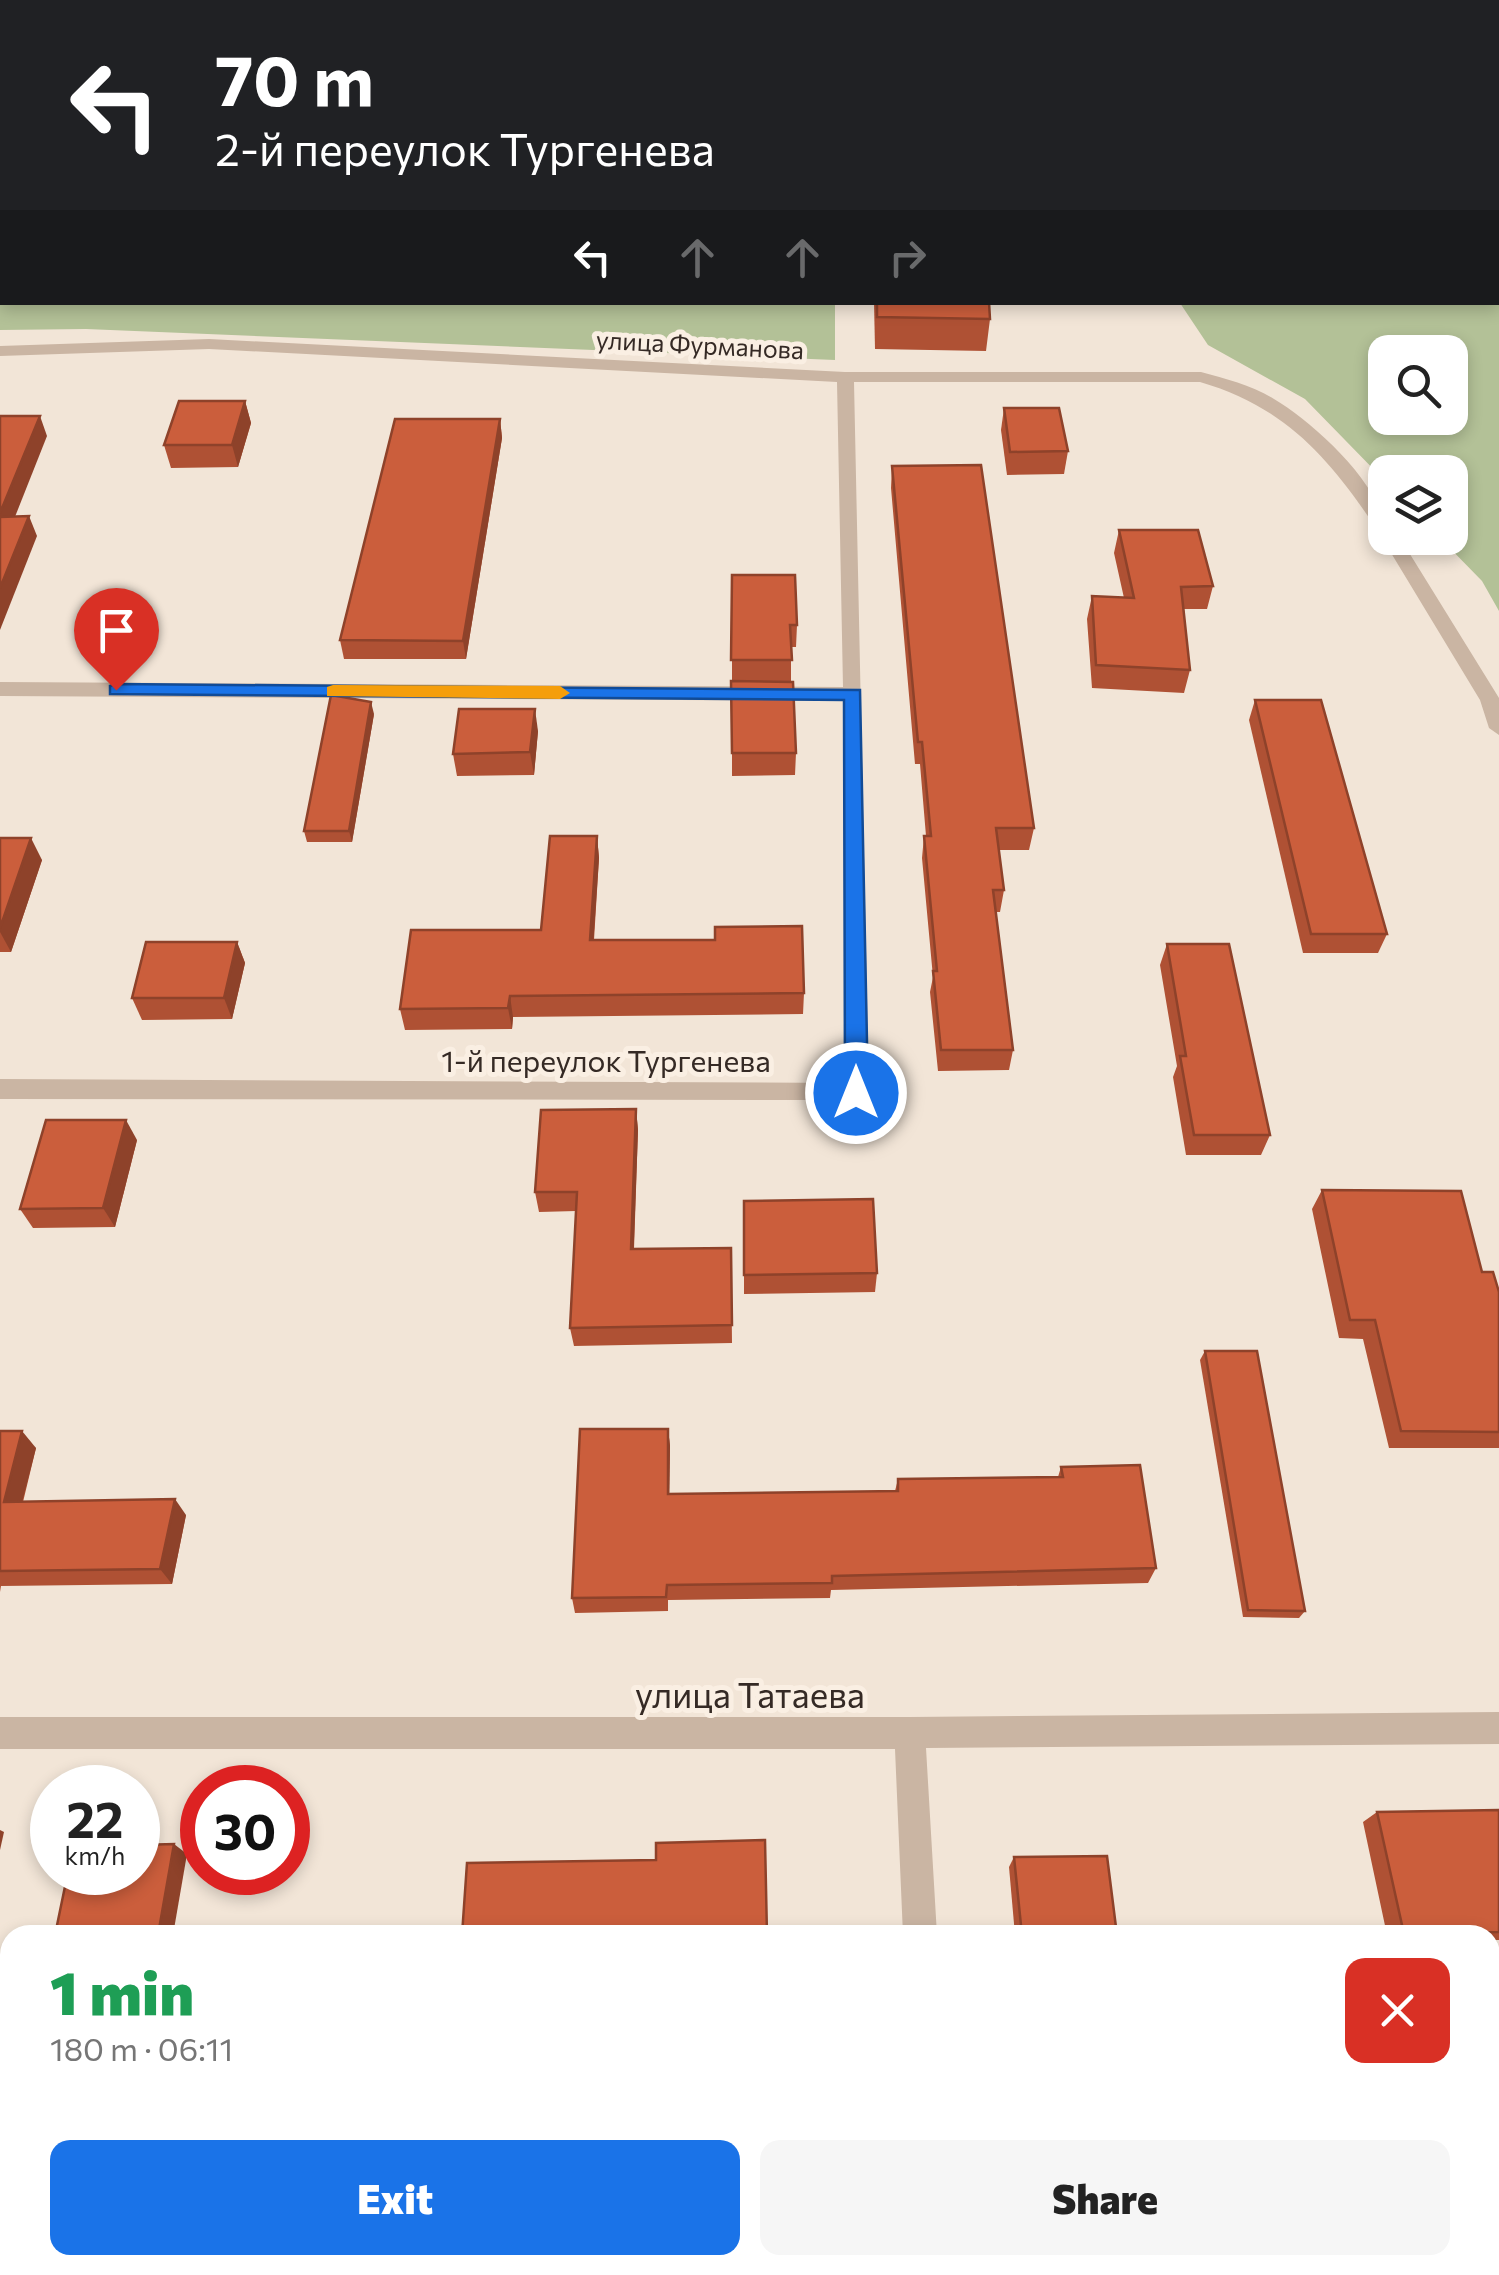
<!DOCTYPE html>
<html lang="en">
<head>
<meta charset="utf-8">
<style>
	:root { --surface:#fff; --page:#f6f6f6; --text:#222; --muted:#767676; --accent:#1a73e8 }
	body { margin:0; font-family:Commissioner,sans-serif; background:var(--page); color:var(--text); height:100vh; display:flex; flex-direction:column; font-size:38px; white-space:nowrap }
	* { box-sizing:border-box; margin:0 }
	p { font-size:32px; color:var(--muted) }
	.icon { flex:none; width:55px; height:55px; fill:none; stroke:currentColor; stroke-width:2; stroke-linecap:round; stroke-linejoin:round }
	.map { position:relative; flex:1; overflow:hidden }
	.details { position:absolute; left:0px; top:1925px; width:1500px; height:350px; display:flex; flex-direction:column; background:var(--surface); border-radius:30px 30px 0 0; box-shadow:0 5px 15px #0003 }
	.details>* { flex:none }
	.hud { position:absolute; left:0px; top:0px; width:1500px; height:305px; box-shadow:0 5px 15px #0003; background:#202124; color:#fff; overflow:hidden }
	.tools { position:absolute; left:1368px; top:335px; display:grid; gap:20px }
	.tools a { display:grid; place-items:center; width:100px; height:100px; border-radius:20px; background:var(--surface); box-shadow:0 5px 15px #0003; font-size:50px }
	.speed { position:absolute; left:30px; top:1765px; display:flex; gap:20px; font-size:50px; font-weight:700; text-align:center }
	.speed>* { display:grid; place-content:center; width:130px; height:130px; border-radius:50%; background:var(--surface); box-shadow:0 5px 15px #0003; line-height:1 }
	.speed small { font-size:25px; font-weight:400 }
	.speed .limit { border:15px solid #d22; background:#fff; color:#111 }
	.pin { position:absolute; display:grid; place-items:center; width:85px; height:85px; color:#fff; margin:-102px -42px; border-radius:50% 50% 50% 0; rotate:-45deg; box-shadow:0 0 10px #0007 }
	.pin .icon { rotate:45deg }
	.me { position:absolute; width:110px; margin:-55px; rotate:0deg; stroke-linejoin:round; filter:drop-shadow(0 0 8px #0008) }
	.turn { display:flex; align-items:center; gap:35px; height:210px; padding:0 50px; font-size:45px }
	.turn .icon { width:130px; height:130px; stroke-width:2.5 }
	.turn b { display:block; font-size:70px; line-height:85px }
	.lanes { display:flex; align-items:center; height:95px; padding:0 50px; background:#0003; justify-content:center; gap:50px; direction:ltr }
	.lanes .off { opacity:.35 }
	.round { display:grid; place-items:center; flex:none; width:105px; height:105px; border-radius:20px; background:var(--page) }
	.headline { display:flex; align-items:center; justify-content:space-between; height:170px; padding:0 50px }
	h1 { font-size:60px; font-weight:800; line-height:75px; color:#1e9e55 }
	.button { display:flex; gap:20px; margin-top:auto; padding:20px 50px }
	.button a { flex:1; height:115px; border-radius:20px; background:var(--accent); color:#fff; font-size:40px; font-weight:800; line-height:115px; text-align:center }
	.button a+a { background:var(--page); color:var(--text) }
	.map>svg:first-child { display:block }
	.green { fill:#b3c197; fill-rule:evenodd }
	.water { fill:#75aeb0 }
	.lines { fill:none; stroke-linecap:round; stroke-linejoin:round }
	.service { fill:#cab5a3; fill-rule:evenodd }
	.minor { fill:#cab5a3; fill-rule:evenodd }
	.wall { fill:#af5134 }
	.shaded-wall { fill:#8e422a }
	.building { fill:#cb5e3c; stroke:#8e422a; stroke-width:2.5 }
	.route { fill:#1a73e8; stroke:#114b97; stroke-width:2.5 }
	.slow { fill:#f59e0b }
	.labels { text-anchor:middle; stroke-width:10; stroke-linejoin:round; paint-order:stroke }
	.far-street-label { font-size:25px; fill:#352a25; stroke:#faefe3 }
	.street-label { font-size:30px; fill:#352a25; stroke:#faefe3 }
	.near-street-label { font-size:35px; fill:#352a25; stroke:#faefe3 }
</style>
</head>
<body>
<div class="map">
<svg width="1499" height="2275" viewBox="0 0 1499 2275">
	<rect width="100%" height="100%" fill="#f2e5d7"/>
	<g class="green">
		<polygon points="0,29 2,302 835,303 835,360 86,329 0,330"/>
		<path d="M1499,145V611L1482,581L1440,538H1450V472H1385V481L1305,399L1208,345L1180,303L1498,302ZM1385,352H1450V418H1385Z"/>
	</g>
	<polygon class="water" points="0,0 754,0 778,2 2,2 0,15"/>
	<g class="lines">
		<rect class="service" x="0" y="199" width="2" height="8"/>
		<g class="minor">
			<path d="M209,339L845,372H1201C1226,379 1252,385 1274,399C1313,422 1385,487 1385,533L1378,531C1330,459 1286,407 1200,382H854L869,1093L866,1100L0,1099V1079L845,1083L843,701L0,696V682L843,687L837,382L209,349L0,356V346Z"/>
			<polygon points="1384,534 1385,538 1400,538 1499,698 1499,735 1489,728 1480,700 1382,538"/>
			<polygon points="1499,1712 1499,1744 926,1748 937,1935 903,1935 895,1749 0,1749 0,1717 910,1717"/>
			<polygon points="919,2265 955,2265 956,2275 920,2275"/>
		</g>
	</g>
	<g class="wall">
		<polygon points="874,302 989,302 990,319 986,351 875,349"/>
		<polygon points="245,401 251,423 238,467 171,468 164,445"/>
		<polygon points="1004,408 1068,451 1064,474 1007,475 1001,430"/>
		<polygon points="500,419 502,438 466,659 344,659 340,640"/>
		<polygon points="892,466 1034,828 1029,850 999,850 1004,890 1000,912 996,912 1013,1050 1009,1070 938,1071 930,992 933,977 922,858 924,836 926,836 920,764 915,764 891,488"/>
		<polygon points="1119,530 1213,586 1207,609 1184,609 1190,670 1184,693 1092,688 1087,619 1092,596 1124,598 1114,553"/>
		<polygon points="732,575 797,625 796,647 791,647 791,682 796,753 795,775 732,776"/>
		<polygon points="1255,700 1387,934 1378,953 1303,953 1249,720"/>
		<polygon points="374,714 352,842 307,842 304,831"/>
		<polygon points="538,731 534,775 457,776 453,754"/>
		<polygon points="597,836 599,858 594,940 804,993 803,1014 513,1017 512,1029 405,1030 400,1009 541,930"/>
		<polygon points="0,838 42,860 11,952 0,952"/>
		<polygon points="237,942 245,963 232,1019 142,1020 132,998"/>
		<polygon points="1167,944 1270,1135 1261,1155 1186,1155 1173,1077 1177,1066 1160,965"/>
		<polygon points="636,1109 638,1130 634,1249 731,1248 732,1343 574,1346 570,1328 576,1211 539,1212 535,1192"/>
		<polygon points="137,1140 115,1227 33,1228 20,1209"/>
		<polygon points="1322,1190 1482,1272 1499,1292 1499,1448 1389,1448 1363,1339 1339,1338 1312,1209"/>
		<polygon points="744,1201 877,1273 875,1292 744,1294"/>
		<polygon points="1205,1351 1305,1611 1299,1618 1243,1617 1200,1360"/>
		<polygon points="668,1429 670,1446 669,1494 895,1491 898,1479 1058,1477 1061,1467 1156,1568 1148,1583 831,1590 830,1598 668,1600 668,1611 575,1613 572,1598"/>
		<polygon points="0,1431 36,1448 23,1502 186,1515 172,1584 1,1586 0,1592"/>
		<polygon points="1499,1810 1499,1940 1490,1940 1490,1935 1387,1935 1363,1822 1377,1812"/>
		<polygon points="1014,1857 1117,1935 1015,1935 1009,1867"/>
	</g>
	<g class="shaded-wall">
		<polygon points="245,401 251,423 238,467 232,445"/>
		<polygon points="40,416 47,436 7,537 0,520 0,513"/>
		<polygon points="500,419 502,438 466,659 463,641"/>
		<polygon points="29,516 37,536 0,630 0,588"/>
		<polygon points="371,702 374,714 352,842 349,831"/>
		<polygon points="535,709 538,731 534,775 530,752"/>
		<polygon points="597,836 599,858 592,962 590,940"/>
		<polygon points="31,838 42,860 11,952 0,932 0,928"/>
		<polygon points="237,942 245,963 232,1019 224,998"/>
		<polygon points="510,996 513,1017 512,1029 508,1008"/>
		<polygon points="636,1109 638,1130 633,1268 631,1249"/>
		<polygon points="126,1120 137,1140 115,1227 103,1208"/>
		<polygon points="668,1429 670,1446 669,1510 668,1494"/>
		<polygon points="22,1431 36,1448 18,1518 4,1502"/>
		<polygon points="175,1499 186,1515 172,1584 160,1569"/>
		<polygon points="0,1830 4,1832 0,1850"/>
		<polygon points="174,1844 187,1854 173,1935 158,1935"/>
	</g>
	<g class="building">
		<polygon points="877,302 989,302 990,319 877,317"/>
		<polygon points="179,401 245,401 232,445 164,445"/>
		<polygon points="1004,408 1059,408 1068,451 1010,452"/>
		<polygon points="0,416 40,416 0,513"/>
		<polygon points="395,419 500,419 463,641 340,640"/>
		<polygon points="981,465 1034,828 996,828 1004,890 993,890 1013,1050 941,1050 933,971 937,971 924,836 931,836 922,742 918,742 892,466"/>
		<polygon points="29,516 0,588 0,517"/>
		<polygon points="1119,530 1198,530 1213,586 1181,587 1190,670 1096,665 1092,596 1134,598"/>
		<polygon points="732,575 795,575 797,625 790,625 792,660 731,660"/>
		<polygon points="731,681 793,682 796,753 732,753"/>
		<polygon points="331,695 371,702 349,831 304,831"/>
		<polygon points="1255,700 1321,700 1387,934 1311,934"/>
		<polygon points="459,709 535,709 530,752 453,754"/>
		<polygon points="550,836 597,836 590,940 715,940 715,927 802,926 804,993 510,996 508,1008 400,1009 411,930 541,930"/>
		<polygon points="0,838 31,838 0,928"/>
		<polygon points="146,942 237,942 224,998 132,998"/>
		<polygon points="1167,944 1229,944 1270,1135 1194,1135 1180,1056 1186,1056"/>
		<polygon points="636,1109 631,1249 731,1248 732,1325 570,1328 577,1192 535,1192 541,1110"/>
		<polygon points="46,1120 126,1120 103,1208 20,1209"/>
		<polygon points="1322,1190 1461,1191 1482,1272 1493,1272 1499,1292 1499,1432 1401,1431 1375,1320 1350,1320"/>
		<polygon points="873,1199 877,1273 744,1275 744,1201"/>
		<polygon points="1205,1351 1257,1351 1305,1611 1248,1610"/>
		<polygon points="580,1429 668,1429 668,1494 898,1491 898,1479 1063,1477 1061,1467 1140,1465 1156,1568 832,1576 832,1583 667,1585 666,1597 572,1598"/>
		<polygon points="0,1431 22,1431 4,1502 175,1499 160,1569 0,1571"/>
		<polygon points="1499,1810 1499,1932 1404,1934 1377,1812"/>
		<polygon points="765,1840 767,1935 462,1935 467,1863 656,1860 656,1843"/>
		<polygon points="174,1844 158,1935 55,1935 68,1872 138,1872 138,1845"/>
		<polygon points="1107,1856 1117,1935 1022,1935 1014,1857"/>
	</g>
	<polygon class="route" points="116,684 860,690 868,1093 864,1099 856,1102 845,1093 844,700 110,694 110,686"/>
	<polygon class="slow" points="333,685 560,686 570,693 560,699 327,696 327,687"/>
	<g class="labels">
		<g class="far-street-label">
			<text transform="translate(700 345) rotate(3)" y="9">улица Фурманова</text>
		</g>
		<g class="street-label">
			<text x="606" y="1072">1-й переулок Тургенева</text>
		</g>
		<g class="near-street-label">
			<text x="750" y="1708">улица Татаева</text>
		</g>
	</g>
</svg>
<div class="tools">
<a><svg class="icon" aria-label="search" viewBox="0 0 24 24"><circle cx="10" cy="10" r="6"/><path d="M15 15l6 6"/></svg></a>
<a><svg class="icon" aria-label="layers" viewBox="0 0 24 24"><path d="M12 4l9 5-9 5-9-5zM3 14l9 5 9-5"/></svg></a>
</div>
<div class="speed"><div>22<small>km/h</small></div><div class="limit">30</div></div>
<div class="pin" style="left:116px;top:690px;background:#d93025"><svg class="icon" aria-label="arrive" viewBox="0 0 24 24"><path d="M6 21V4h12l-3 4 3 4H6"/></svg></div>
<svg class="me" style="left:856px;top:1093px" viewBox="-20 -20 40 40"><circle r="17" fill="#1a73e8" stroke="#fff" stroke-width="3"/><path d="M0-11L8 9 0 5-8 9z" fill="#fff"/></svg>
<div class="hud">
<div class="turn"><svg class="icon" aria-label="left" viewBox="0 0 24 24"><path d="M17 20v-9H6M10 6l-5 5 5 5"/></svg><div><b>70 m</b>2-й переулок Тургенева</div></div>
<div class="lanes"><svg class="icon" aria-label="left" viewBox="0 0 24 24"><path d="M17 20v-9H6M10 6l-5 5 5 5"/></svg><svg class="icon off" aria-label="ahead" viewBox="0 0 24 24"><path d="M12 20V5M6 11l6-6 6 6"/></svg><svg class="icon off" aria-label="ahead" viewBox="0 0 24 24"><path d="M12 20V5M6 11l6-6 6 6"/></svg><svg class="icon off" aria-label="right" viewBox="0 0 24 24"><path d="M7 20v-9h11M14 6l5 5-5 5"/></svg></div>
</div>
<section class="details">
<div class="headline"><div><h1>1 min</h1><p>180 m · 06:11</p></div><a class="round" style="background:#d93025;color:#fff"><svg class="icon" aria-label="close" viewBox="0 0 24 24"><path d="M6 6l12 12M18 6L6 18"/></svg></a></div>
<div class="button"><a>Exit</a><a>Share</a></div>
</section>
</div>
</body>
</html>
